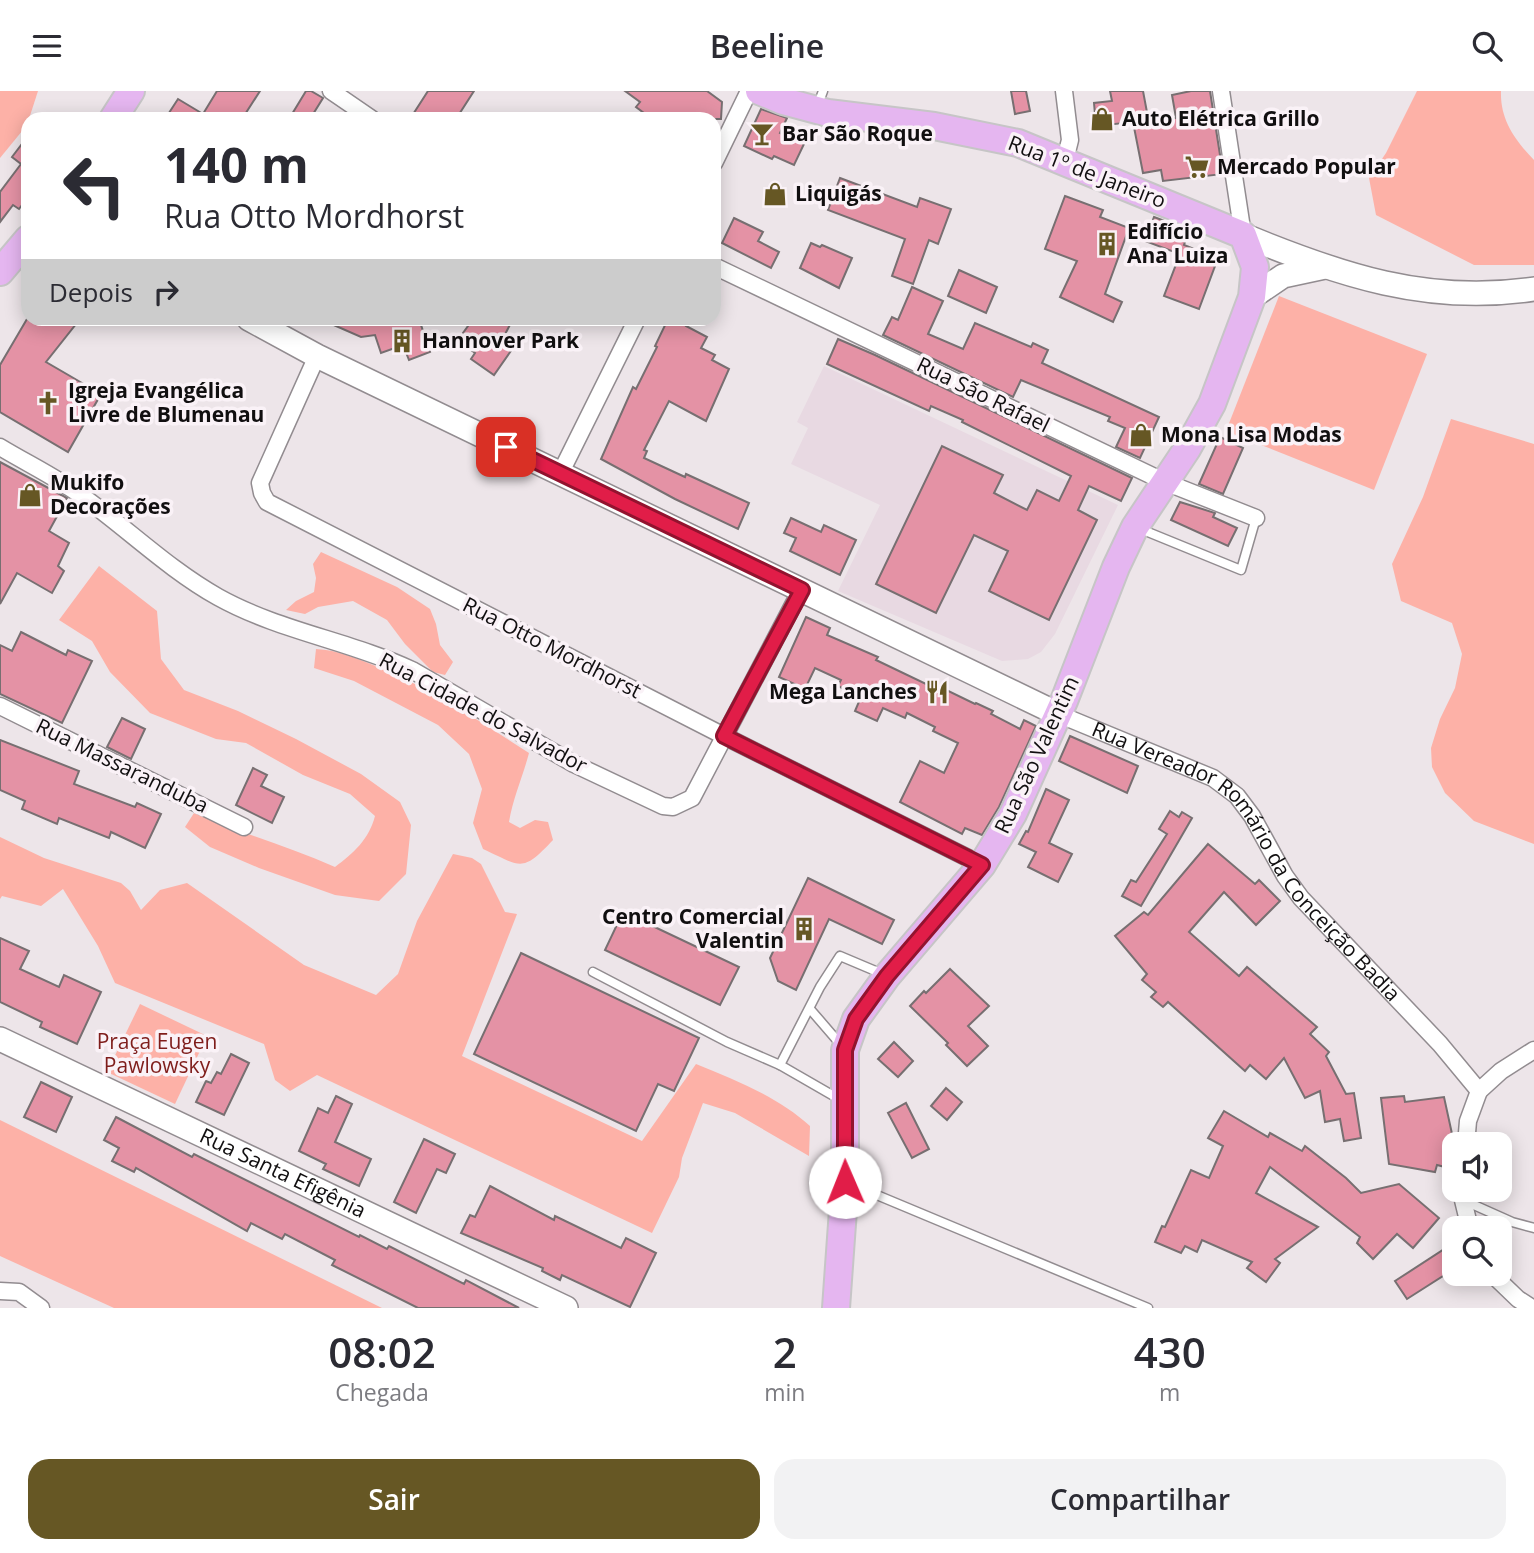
<!DOCTYPE html>
<html lang="pt">
<head>
<meta charset="utf-8">
<style>
	:root { --surface:#fff; --page:#f2f2f3; --text:#2b2b33; --muted:#7c7c81; --accent:#665724 }
	body { margin:0; font-family:"Open Sans",sans-serif; background:var(--page); color:var(--text); height:100vh; display:flex; flex-direction:column; font-size:26px; white-space:nowrap }
	* { box-sizing:border-box; margin:0 }
	p { font-size:23px; color:var(--muted) }
	.icon { flex:none; width:38px; height:38px; fill:none; stroke:currentColor; stroke-width:2; stroke-linecap:round; stroke-linejoin:round }
	.map { position:relative; height:1217px; overflow:hidden }
	.details { display:flex; flex-direction:column; background:var(--surface); flex:1 }
	.details>* { flex:none }
	.hud { position:absolute; left:21px; top:21px; width:700px; height:214px; border-radius:21px; box-shadow:0 4px 18px #0003; background:#fff; color:var(--text); overflow:hidden }
	.tools { position:absolute; left:1442px; top:1041px; display:grid; gap:14px }
	.tools a { display:grid; place-items:center; width:70px; height:70px; border-radius:14px; background:var(--surface); box-shadow:0 4px 18px #0003; font-size:35px }
	.pin { position:absolute; display:grid; place-items:center; width:60px; height:60px; color:#fff; margin:-30px; border-radius:14px; box-shadow:0 4px 10px #0006 }
	.me { position:absolute; width:77px; margin:-38px; rotate:359deg; stroke-linejoin:round; filter:drop-shadow(0 0 5px #0008) }
	.turn { display:flex; align-items:center; gap:24px; height:147px; padding:0 28px; font-size:32px }
	.turn .icon { width:91px; height:91px; stroke-width:2.5 }
	.turn b { display:block; font-size:49px; line-height:60px }
	.then { display:flex; align-items:center; height:66px; padding:0 28px; background:#0003; gap:14px; font-size:26px }
	.eta { display:flex; justify-content:space-evenly; align-items:center; height:119px; text-align:center }
	.eta b { font-size:42px; font-weight:600; line-height:49px }
	.button { display:flex; gap:14px; margin-top:auto; padding:14px 28px }
	.button a { flex:1; height:80px; border-radius:21px; background:var(--accent); color:#fff; font-size:28px; font-weight:600; line-height:80px; text-align:center }
	.button a+a { background:var(--page); color:var(--text) }
	header { display:flex; justify-content:space-between; align-items:center; height:91px; padding:0 28px; background:var(--surface); font-size:32px; font-weight:600 }
	.map>svg:first-child { display:block }
	.built { fill:#e8d9e2 }
	.green { fill:#fdb1a7 }
	.building { fill:#e492a5; stroke:#776f71; stroke-width:2 }
	.lines { fill:none; stroke-linecap:round; stroke-linejoin:round }
	.lane-casing { stroke:#928c90; stroke-width:11 }
	.street-casing { stroke:#928c90; stroke-width:19 }
	.secondary-casing { stroke:#928c90; stroke-width:26 }
	.primary-casing { stroke:#c6c5c6; stroke-width:30 }
	.lane { stroke:#fff; stroke-width:8 }
	.street { stroke:#fff; stroke-width:16 }
	.secondary { stroke:#fff; stroke-width:23 }
	.primary { stroke:#e5b6f0; stroke-width:26 }
	.route-casing { stroke:#92132f; stroke-width:18 }
	.route { stroke:#e11d48; stroke-width:12 }
	.labels { text-anchor:middle; stroke-width:7; stroke-linejoin:round; paint-order:stroke }
	.poi-label { font-size:21px; font-weight:bold; fill:#110f10; stroke:#faf2f7; text-anchor:start }
	.street-label { font-size:21px; fill:#110f10; stroke:#faf2f7 }
	.park-label { font-size:21px; fill:#7f1d1b; stroke:#faf2f7 }
</style>
</head>
<body>
<header><svg class="icon" aria-label="menu" viewBox="0 0 24 24"><path d="M4 6h16M4 12h16M4 18h16"/></svg>Beeline<svg class="icon" aria-label="search" viewBox="0 0 24 24"><circle cx="10" cy="10" r="6"/><path d="M15 15l6 6"/></svg></header>
<div class="map">
<svg width="1534" height="1217" viewBox="0 0 1534 1217">
	<rect width="100%" height="100%" fill="#ede5e9"/>
	<polygon class="built" points="824,275 1118,414 1055,543 1041,561 1028,568 1002,570 838,500 880,414 791,373 808,337 797,331"/>
	<g class="green">
		<polygon points="0,0 38,0 27,34 0,67"/>
		<path d="M1417,0H1501C1500,29 1515,49 1534,69V174H1474L1376,124L1369,87L1386,62Z"/>
		<polygon points="1279,205 1427,263 1374,399 1226,340"/>
		<polygon points="1451,328 1534,353 1534,753 1474,730 1445,702 1432,676 1431,657 1440,628 1455,597 1462,563 1452,532 1401,510 1392,473 1423,406"/>
		<polygon points="321,461 397,496 430,518 436,533 440,554 453,571 445,584 433,581 405,553 387,529 353,510 318,516 305,523 286,519 296,510 314,501 316,487 313,473"/>
		<path d="M99,475L157,520L161,568L184,599L238,620L296,648L361,683L400,711L411,734L406,783L379,810L335,804L259,777L210,756L185,736L194,722C241,742 289,756 335,776C354,762 369,748 375,725L350,703L303,684L246,652L216,648L150,622L110,581L92,550L59,529Z"/>
		<path d="M316,558C337,559 353,566 373,574C429,596 478,629 529,662C523,685 513,707 509,731L520,737L535,729L548,731L553,749C522,782 522,776 483,758L473,732L482,698L469,663L438,634L354,590L314,577Z"/>
		<path d="M0,746L44,767L121,792L130,800L141,819L160,799L187,792L304,874L376,904L398,883L417,830L453,763L472,767L481,773L505,821L517,823L462,965L642,1050L696,973C736,989 778,1006 810,1035L809,1065L735,1022L703,1012L682,1067L679,1086L652,1142L317,984L290,1000L275,989L264,953L115,892L98,855L63,798L41,815L2,805L0,808Z"/>
		<polygon points="140,913 207,945 175,1013 107,981"/>
		<polygon points="0,1029 382,1217 114,1217 0,1165"/>
	</g>
	<g class="building">
		<polygon points="217,0 260,0 242,28 165,28 178,8 203,23"/>
		<polygon points="306,0 311,0 323,7 310,28 289,28"/>
		<polygon points="428,0 474,0 456,28 410,28"/>
		<polygon points="625,0 707,0 722,11 721,28 652,28 636,16 640,11"/>
		<polygon points="1011,0 1026,0 1030,20 1015,23"/>
		<polygon points="1110,0 1143,0 1149,32 1176,27 1172,4 1191,0 1210,0 1223,83 1163,90 1161,79 1143,82 1133,31 1096,35 1094,12 1112,10"/>
		<polygon points="761,18 787,27 780,42 804,53 794,74 774,65 772,68 744,55"/>
		<polygon points="28,45 28,106 19,118 13,114 0,131 0,101 21,73 12,66"/>
		<polygon points="840,87 917,116 920,107 951,118 938,153 929,149 913,193 892,185 905,148 828,119"/>
		<polygon points="1065,105 1103,119 1100,126 1129,137 1105,203 1122,211 1113,231 1060,206 1077,170 1045,158"/>
		<polygon points="1154,126 1189,139 1184,154 1202,161 1199,169 1215,175 1199,218 1164,205 1180,163 1145,150"/>
		<polygon points="734,127 763,141 758,150 779,161 771,177 722,152"/>
		<polygon points="811,152 820,156 822,154 852,167 839,197 800,177"/>
		<polygon points="959,179 997,196 986,222 948,205"/>
		<polygon points="912,196 943,210 928,243 963,258 975,232 1031,256 1033,252 1048,259 1042,272 1159,326 1140,367 1116,356 1125,337 1108,330 1110,326 1021,289 1013,306 883,244 892,226 898,229"/>
		<polygon points="27,228 80,228 46,271 101,303 68,361 0,321 0,274"/>
		<polygon points="320,228 419,228 430,261 409,269 403,254 381,262 375,244 361,246"/>
		<polygon points="473,228 513,228 502,249 513,257 494,284 471,268 475,262 458,249"/>
		<polygon points="668,228 689,228 686,235 707,246 701,257 715,264 712,269 729,278 706,330 669,310 644,359 647,360 644,367 685,386 686,383 749,412 738,438 675,408 601,368 633,296 636,298 657,256 655,255"/>
		<polygon points="838,248 875,264 1132,387 1121,410 1089,395 1078,419 1097,429 1049,529 989,500 1008,460 974,444 936,522 876,493 942,355 1003,384 994,402 1027,419 1037,399 1059,410 1071,385 962,331 963,329 931,315 929,320 827,273"/>
		<polygon points="1220,346 1243,357 1223,403 1199,393"/>
		<polygon points="0,371 67,407 49,440 69,452 58,475 64,480 52,502 17,482 0,513"/>
		<polygon points="1180,411 1215,422 1213,426 1237,437 1228,455 1171,429"/>
		<polygon points="791,427 821,441 824,434 856,449 840,484 790,460 796,447 784,442"/>
		<polygon points="806,526 830,537 827,544 878,566 876,569 928,594 930,591 975,613 976,612 993,620 991,623 1020,638 1024,629 1036,635 999,716 982,744 965,737 962,743 900,711 920,670 944,682 958,652 933,640 935,636 907,622 905,627 883,617 877,630 855,620 861,606 838,595 841,589 815,577 805,598 779,586"/>
		<polygon points="21,541 66,564 68,559 92,570 62,632 0,603 0,554 12,560"/>
		<polygon points="122,627 145,638 131,668 107,656"/>
		<polygon points="1070,645 1138,675 1127,702 1059,670"/>
		<polygon points="0,649 79,680 74,693 135,716 137,712 161,723 145,757 111,741 109,747 59,727 57,733 22,718 25,710 0,699"/>
		<polygon points="253,677 267,684 261,695 284,706 272,732 236,714"/>
		<polygon points="1046,698 1069,709 1049,752 1072,763 1058,791 1028,776 1036,761 1019,753 1026,740 1028,741"/>
		<polygon points="1170,720 1179,726 1182,721 1192,727 1141,815 1122,805 1131,789 1136,791 1167,743 1159,738"/>
		<polygon points="1208,753 1255,793 1259,789 1280,810 1256,834 1224,801 1189,841 1239,885 1247,876 1317,936 1310,943 1329,961 1326,965 1346,1003 1354,1002 1361,1047 1344,1050 1340,1028 1325,1031 1320,1000 1305,1007 1284,967 1266,988 1250,974 1245,980 1168,911 1163,916 1151,906 1156,901 1142,889 1147,883 1115,845 1144,821 1148,824"/>
		<polygon points="808,787 894,829 882,853 829,828 796,899 778,890 770,867"/>
		<polygon points="623,821 739,876 720,914 605,859"/>
		<polygon points="0,847 29,860 20,878 59,896 64,884 101,901 77,953 40,936 42,931 0,911"/>
		<polygon points="521,862 699,947 674,1000 658,993 636,1040 474,963"/>
		<polygon points="950,878 989,915 968,935 988,955 967,975 946,954 948,952 910,915 924,900 926,902"/>
		<polygon points="894,951 913,970 898,986 878,968"/>
		<polygon points="231,963 249,972 224,1024 196,1011 206,990 211,992 217,981 221,983"/>
		<polygon points="41,991 72,1006 56,1041 24,1026"/>
		<polygon points="946,997 962,1011 947,1029 931,1015"/>
		<polygon points="336,1005 352,1013 335,1051 371,1068 359,1095 323,1078 326,1073 299,1060 318,1017 328,1022"/>
		<polygon points="1404,1005 1405,1011 1444,1006 1454,1052 1445,1076 1437,1074 1435,1081 1389,1073 1381,1007"/>
		<polygon points="906,1012 929,1058 912,1067 888,1022"/>
		<polygon points="1224,1020 1268,1046 1270,1042 1302,1060 1305,1055 1346,1087 1361,1102 1399,1093 1439,1127 1413,1157 1397,1143 1373,1168 1357,1152 1360,1146 1270,1076 1256,1102 1318,1136 1275,1168 1280,1172 1266,1191 1247,1177 1252,1171 1202,1149 1197,1161 1185,1155 1181,1162 1155,1151 1162,1135 1165,1136 1191,1079 1209,1087 1223,1055 1208,1047"/>
		<polygon points="116,1026 192,1066 194,1063 359,1146 360,1144 387,1158 389,1155 464,1193 466,1189 519,1217 418,1217 332,1174 335,1169 285,1143 282,1148 251,1132 247,1140 136,1077 134,1081 112,1070 119,1057 104,1049"/>
		<polygon points="424,1048 455,1063 446,1082 437,1078 416,1122 394,1111"/>
		<polygon points="490,1095 554,1129 555,1125 621,1157 626,1147 656,1162 630,1216 562,1184 560,1189 542,1180 543,1177 461,1142 470,1124 475,1126"/>
		<polygon points="1449,1155 1454,1163 1454,1178 1407,1208 1395,1190"/>
	</g>
	<g class="lines">
		<g class="lane-casing">
			<g id="lane">
				<polyline points="817,16 823,0"/>
				<polyline points="1138,437 1241,479 1256,427"/>
				<polyline points="593,881 727,951 780,974 839,1008"/>
				<polyline points="810,918 841,954"/>
				<polyline points="780,974 820,896 840,865 885,884"/>
				<polyline points="848,1092 1148,1217"/>
				<polyline points="1465,1110 1512,1131 1534,1137"/>
			</g>
		</g>
		<g class="street-casing">
			<g id="street">
				<polyline points="331,0 372,28"/>
				<polyline points="1064,0 1070,49 1065,69"/>
				<polyline points="1221,0 1243,144"/>
				<polyline points="714,72 749,0"/>
				<polyline points="714,175 1165,391 1256,427"/>
				<polyline points="317,265 260,392 262,402 267,411 724,645 982,774"/>
				<path d="M0,356C28,373 60,388 86,408C131,441 170,479 218,506C279,540 350,550 412,579L574,673L663,715L673,716L692,707L801,499"/>
				<polyline points="560,383 637,228"/>
				<polyline points="0,615 244,736"/>
				<path id="s1" d="M1058,623L1213,687L1237,705L1252,725L1285,785L1301,807L1440,953L1479,1000L1468,1030L1466,1054"/>
				<polyline points="1479,1000 1501,980 1534,959"/>
				<polyline points="1463,1099 1463,1109 1470,1138"/>
				<polyline points="1492,1183 1518,1208 1532,1217"/>
				<polyline points="0,1200 19,1201 41,1217"/>
			</g>
		</g>
		<g class="secondary-casing">
			<g id="secondary">
				<path d="M1243,144C1340,184 1427,214 1534,198"/>
				<polyline points="1252,206 1283,185 1325,176"/>
				<polyline points="249,228 317,265 1058,623"/>
				<path id="s2" d="M0,948L566,1217"/>
			</g>
		</g>
		<g class="primary-casing">
			<g id="primary">
				<polyline points="759,0 783,10 828,22 934,35 1018,52 1243,144 1255,176 1252,206 1212,313 1187,358 1135,436 1116,476 1064,610 1013,723 982,774 887,885 856,928 845,959 845,1091 836,1217"/>
				<polyline points="113,28 131,0"/>
				<polyline points="0,181 28,148"/>
			</g>
		</g>
		<use href="#lane" class="lane"/>
		<use href="#street" class="street"/>
		<use href="#secondary" class="secondary"/>
		<use href="#primary" class="primary"/>
	</g>
	<g class="lines">
		<g class="route-casing">
			<polyline id="route" points="506,356 802,499 724,645 982,774 887,885 856,928 845,959 845,1091"/>
		</g>
		<use href="#route" class="route"/>
	</g>
	<defs>
		<g id="shop-bare" transform="scale(1.89)"><path d="M-5-2.5h2.3a2.7 3.5 0 0 1 5.4 0H5L5.5 6h-11ZM-1.5-2.5h3a1.5 2.3 0 0 0-3 0Z" fill="#665724" stroke="#faf2f7" stroke-width="2.5" paint-order="stroke"/></g>
		<g id="bar-bare" transform="scale(1.89)"><path d="M-6-5H6L.8 .8V4.5H3.5V6h-7V4.5H-.8V.8Z" fill="#665724" stroke="#faf2f7" stroke-width="2.5" paint-order="stroke"/></g>
		<g id="supermarket-bare" transform="scale(1.89)"><path d="M-6-5.5h2.5l.6 2H6L4.5 2H-2.5L-4.4-4H-6ZM-1.5 3.2a1.3 1.3 0 1 0 .1 0ZM3 3.2a1.3 1.3 0 1 0 .1 0Z" fill="#665724" stroke="#faf2f7" stroke-width="2.5" paint-order="stroke"/></g>
		<g id="building-bare" transform="scale(1.89)"><path d="M-4-6H4V6H1V3H-1V6H-4ZM-2.5-4.3h1.7v1.8h-1.7ZM.8-4.3h1.7v1.8H.8ZM-2.5-1h1.7V.8h-1.7ZM.8-1h1.7V.8H.8Z" fill="#665724" stroke="#faf2f7" stroke-width="2.5" paint-order="stroke"/></g>
		<g id="church-bare" transform="scale(1.89)"><path d="M-1.2-6h2.4v3.5h3.3v2.4h-3.3V6h-2.4V-.1h-3.3v-2.4h3.3Z" fill="#665724" stroke="#faf2f7" stroke-width="2.5" paint-order="stroke"/></g>
		<g id="restaurant-bare" transform="scale(1.89)"><path d="M-5-6h1v4h1v-4h1v4h1v-4h1v5L-1.5 .5V6h-2V.5L-5-1ZM5-6V6H3V1.5H1.5Q1.5-4 5-6Z" fill="#665724" stroke="#faf2f7" stroke-width="2.5" paint-order="stroke"/></g>
	</defs>
	<g fill-rule="evenodd">
		<use href="#shop-bare" x="1102" y="28"/>
		<use href="#bar-bare" x="762" y="43"/>
		<use href="#supermarket-bare" x="1197" y="76"/>
		<use href="#shop-bare" x="775" y="103"/>
		<use href="#building-bare" x="1107" y="153"/>
		<use href="#building-bare" x="402" y="250"/>
		<use href="#church-bare" x="48" y="312"/>
		<use href="#shop-bare" x="1141" y="344"/>
		<use href="#shop-bare" x="30" y="404"/>
		<use href="#restaurant-bare" x="937" y="601"/>
		<use href="#building-bare" x="804" y="838"/>
	</g>
	<g class="labels">
		<g class="poi-label">
			<text x="1122" y="35">Auto Elétrica Grillo</text>
			<text x="782" y="50">Bar São Roque</text>
			<text x="1217" y="83">Mercado Popular</text>
			<text x="795" y="110">Liquigás</text>
			<text x="1127" y="148">Edifício<tspan x="1127" dy="24">Ana Luiza</tspan></text>
			<text x="422" y="257">Hannover Park</text>
			<text x="68" y="307">Igreja Evangélica<tspan x="68" dy="24">Livre de Blumenau</tspan></text>
			<text x="1161" y="351">Mona Lisa Modas</text>
			<text x="50" y="399">Mukifo<tspan x="50" dy="24">Decorações</tspan></text>
			<text x="917" y="608" text-anchor="end">Mega Lanches</text>
			<text x="784" y="833" text-anchor="end">Centro Comercial<tspan x="784" dy="24">Valentin</tspan></text>
		</g>
		<g class="street-label">
			<text transform="translate(1087 81) rotate(21)" y="7">Rua 1º de Janeiro</text>
			<text transform="translate(983 304) rotate(26)" y="7">Rua São Rafael</text>
			<text transform="translate(552 557) rotate(27)" y="7">Rua Otto Mordhorst</text>
			<text transform="translate(483 622) rotate(28)" y="7">Rua Cidade do Salvador</text>
			<text transform="translate(1037 664) rotate(-65)" y="7">Rua São Valentim</text>
			<text transform="translate(122 675) rotate(26)" y="7">Rua Massaranduba</text>
			<text dy="7" stroke="none"><textPath href="#s1" startOffset="247">Rua Vereador Romário da Conceição Badia</textPath></text>
			<text dy="7" stroke="none"><textPath href="#s2" startOffset="313">Rua Santa Efigênia</textPath></text>
		</g>
		<g class="park-label">
			<text x="157" y="958">Praça Eugen<tspan x="157" dy="24">Pawlowsky</tspan></text>
		</g>
	</g>
</svg>
<div class="tools">
<a><svg class="icon" aria-label="sound" viewBox="0 0 24 24"><path d="M4 9h4l5-4v14l-5-4H4zM17 9q2 3 0 6"/></svg></a>
<a><svg class="icon" aria-label="search" viewBox="0 0 24 24"><circle cx="10" cy="10" r="6"/><path d="M15 15l6 6"/></svg></a>
</div>
<div class="pin" style="left:506px;top:356px;background:#d93025"><svg class="icon" aria-label="arrive" viewBox="0 0 24 24"><path d="M6 21V4h12l-3 4 3 4H6"/></svg></div>
<svg class="me" style="left:845px;top:1091px" viewBox="-20 -20 40 40"><circle r="19" fill="#fff"/><path d="M0-13L10 11 0 6-10 11z" fill="#e11d48"/></svg>
<div class="hud">
<div class="turn"><svg class="icon" aria-label="left" viewBox="0 0 24 24"><path d="M17 20v-9H6M10 6l-5 5 5 5"/></svg><div><b>140 m</b>Rua Otto Mordhorst</div></div>
<div class="then">Depois<svg class="icon" aria-label="right" viewBox="0 0 24 24"><path d="M7 20v-9h11M14 6l5 5-5 5"/></svg></div>
</div>
</div>
<section class="details">
<div class="eta">
<div><b>08:02</b><p>Chegada</p></div>
<div><b>2</b><p>min</p></div>
<div><b>430</b><p>m</p></div>
</div>
<div class="button"><a>Sair</a><a>Compartilhar</a></div>
</section>
</body>
</html>
